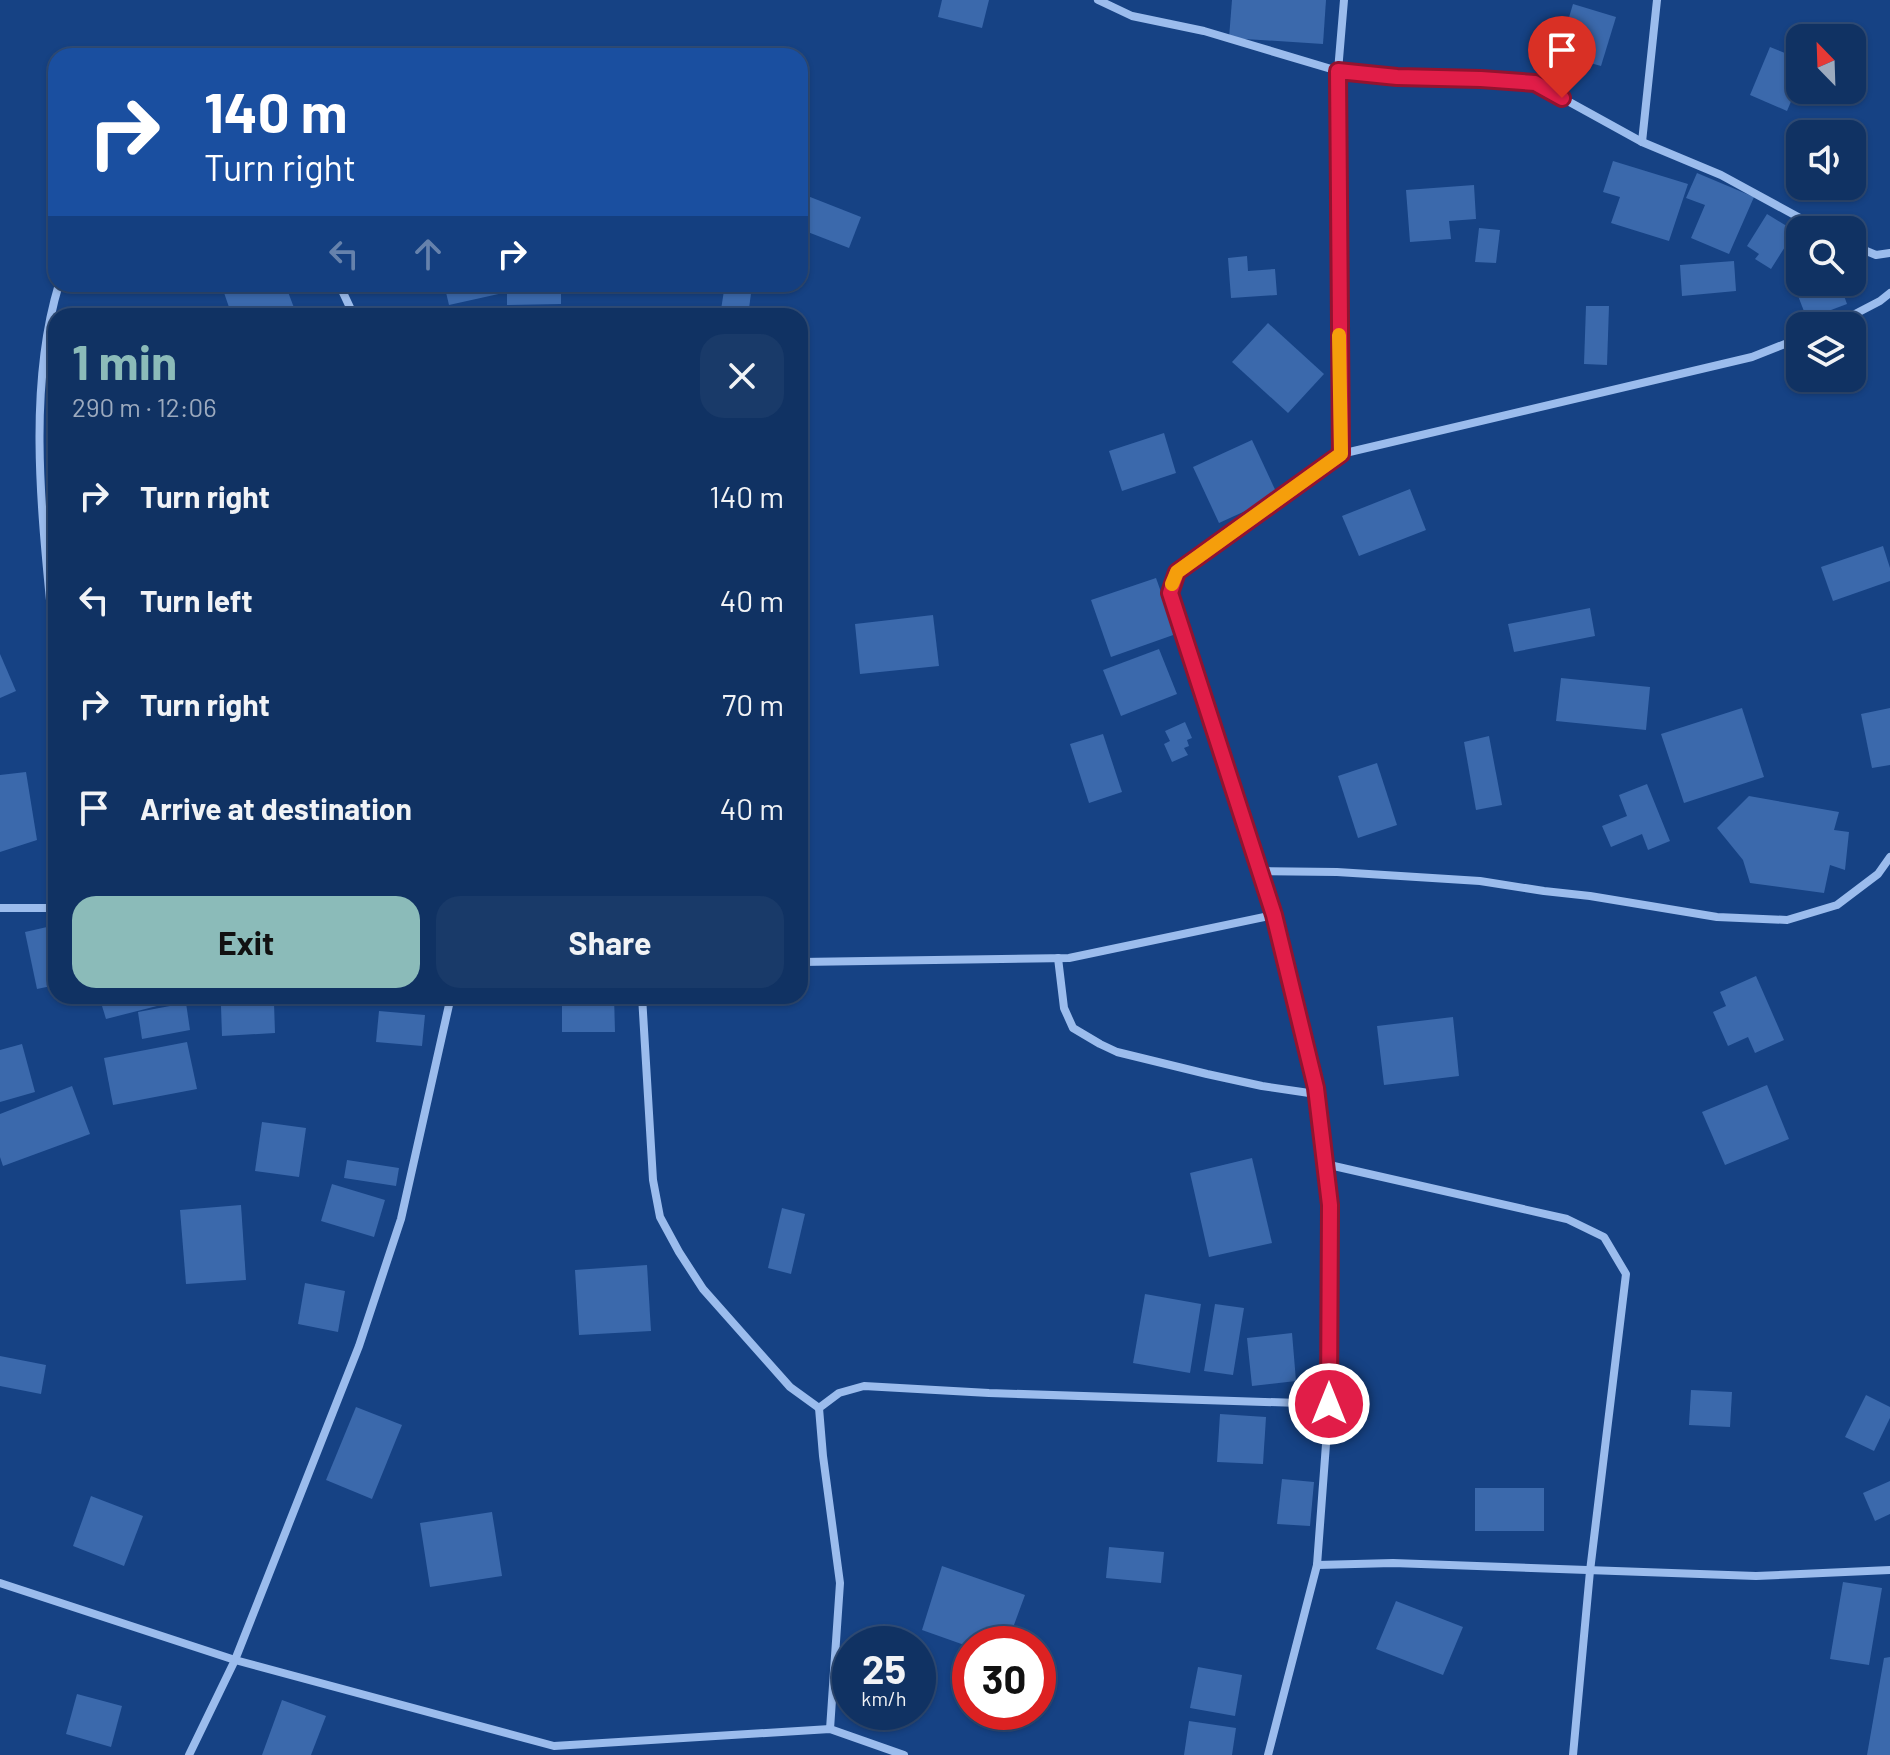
<!DOCTYPE html>
<html lang="en">
<head>
<meta charset="utf-8">
<style>
	:root { --surface:#103263; --page:#193a69; --text:#f1f3f6; --muted:#9caabe; --line:#304d78; --accent:#8bbbb9 }
	body { margin:0; font-family:Barlow,sans-serif; background:var(--page); color:var(--text); height:100vh; display:flex; flex-direction:column; font-size:30px; white-space:nowrap }
	* { box-sizing:border-box; margin:0 }
	p { font-size:26px; color:var(--muted) }
	.icon { flex:none; width:44px; height:44px; fill:none; stroke:currentColor; stroke-width:2; stroke-linecap:round; stroke-linejoin:round }
	.map { position:relative; flex:1; overflow:hidden }
	.details { position:absolute; left:48px; top:308px; width:760px; height:696px; display:flex; flex-direction:column; background:var(--surface); border-radius:24px; box-shadow:0 2px 6px #0004,0 0 0 2px var(--line) }
	.details>* { flex:none }
	.top-card { position:absolute; left:48px; top:48px; width:760px; height:244px; border-radius:24px; box-shadow:0 2px 6px #0004,0 0 0 2px var(--line); background:#1a4fa0; color:#fff; overflow:hidden }
	.needle { width:52px; rotate:337deg }
	.buttons { position:absolute; left:1786px; top:24px; display:grid; gap:16px }
	.buttons a { display:grid; place-items:center; width:80px; height:80px; border-radius:16px; background:var(--surface); box-shadow:0 2px 6px #0004,0 0 0 2px var(--line); font-size:40px }
	.speed { position:absolute; left:832px; top:1626px; display:flex; gap:16px; font-size:40px; font-weight:700; text-align:center }
	.speed>* { display:grid; place-content:center; width:104px; height:104px; border-radius:50%; background:var(--surface); box-shadow:0 2px 6px #0004,0 0 0 2px var(--line); line-height:1 }
	.speed small { font-size:20px; font-weight:400 }
	.speed .limit { border:12px solid #d22; background:#fff; color:#111 }
	.pin { position:absolute; display:grid; place-items:center; width:68px; height:68px; color:#fff; margin:-82px -34px; border-radius:50% 50% 50% 0; rotate:-45deg; box-shadow:0 0 8px #0007 }
	.pin .icon { rotate:45deg }
	.me { position:absolute; width:88px; margin:-44px; rotate:0deg; stroke-linejoin:round; filter:drop-shadow(0 0 6px #0008) }
	.turn { display:flex; align-items:center; gap:28px; height:168px; padding:0 24px; font-size:36px }
	.turn .icon { width:104px; height:104px; stroke-width:2.5 }
	.turn b { display:block; font-size:56px; line-height:68px }
	.lanes { display:flex; align-items:center; height:76px; padding:0 24px; background:#0003; justify-content:center; gap:40px; direction:ltr }
	.lanes .off { opacity:.35 }
	.round { display:grid; place-items:center; flex:none; width:84px; height:84px; border-radius:24px; background:var(--page) }
	.overview { display:flex; align-items:center; justify-content:space-between; height:136px; padding:0 24px }
	h1 { font-size:48px; font-weight:700; line-height:60px; color:var(--accent) }
	.button { display:flex; gap:16px; margin-top:auto; padding:16px 24px }
	.button a { flex:1; height:92px; border-radius:24px; background:var(--accent); color:#111; font-size:32px; font-weight:700; line-height:92px; text-align:center }
	.button a+a { background:var(--page); color:var(--text) }
	ul { padding:0; list-style:none }
	li { display:flex; align-items:center; gap:24px; height:104px; padding:0 24px }
	li div { flex:1 }
	li b { display:block; font-size:30px }
	li em { font-style:normal }
	.map>svg:first-child { display:block }
	.building { fill:#3b69ac }
	.lines { fill:none; stroke-linecap:round; stroke-linejoin:round }
	.minor { stroke:#9bbced; stroke-width:8 }
	.route-casing { stroke:#92132f; stroke-width:20 }
	.route { stroke:#e11d48; stroke-width:14 }
	.slow { stroke:#f59e0b; stroke-width:14 }
</style>
</head>
<body>
<div class="map">
<svg width="1890" height="1755" viewBox="0 0 1890 1755">
	<rect width="100%" height="100%" fill="#164284"/>
	<g class="building">
		<polygon points="942,0 989,0 982,28 938,17"/>
		<polygon points="1232,0 1326,0 1323,44 1229,38"/>
		<polygon points="1573,4 1616,17 1601,66 1558,54"/>
		<polygon points="1770,47 1800,59 1800,80 1787,111 1750,95"/>
		<polygon points="1613,161 1688,184 1669,241 1611,223 1620,197 1603,192"/>
		<polygon points="1697,173 1754,197 1729,254 1691,238 1705,205 1686,198"/>
		<polygon points="1474,185 1476,219 1449,221 1451,239 1410,242 1406,190"/>
		<polygon points="800,193 861,217 849,248 800,229"/>
		<polygon points="1767,214 1795,231 1771,269 1755,259 1759,254 1747,246"/>
		<polygon points="1479,228 1500,230 1496,263 1475,262"/>
		<polygon points="1247,256 1248,271 1275,269 1277,295 1231,298 1228,258"/>
		<polygon points="1734,261 1736,291 1682,296 1680,265"/>
		<polygon points="1800,265 1800,282 1819,282 1821,286 1831,282 1839,282 1847,304 1807,319 1788,270"/>
		<polygon points="221,284 285,284 296,313 288,316 232,316"/>
		<polygon points="444,284 500,284 503,293 449,305"/>
		<polygon points="507,284 561,284 561,304 507,305"/>
		<polygon points="725,284 752,286 748,316 720,316"/>
		<polygon points="1586,306 1609,306 1607,365 1584,364"/>
		<polygon points="783,311 783,316 755,316 755,312"/>
		<polygon points="1268,323 1324,374 1288,413 1232,362"/>
		<polygon points="1164,433 1176,473 1122,491 1109,451"/>
		<polygon points="1252,440 1278,496 1219,523 1193,467"/>
		<polygon points="1410,489 1426,530 1359,556 1342,516"/>
		<polygon points="1883,546 1890,568 1890,581 1833,601 1821,567"/>
		<polygon points="1156,578 1176,634 1111,657 1091,600"/>
		<polygon points="1590,608 1595,636 1514,652 1508,624"/>
		<polygon points="933,615 939,666 860,674 855,624"/>
		<polygon points="1159,649 1177,694 1121,716 1103,670"/>
		<polygon points="0,654 16,691 0,698"/>
		<polygon points="1561,678 1650,687 1646,730 1556,721"/>
		<polygon points="1742,708 1764,777 1684,803 1661,734"/>
		<polygon points="1890,708 1890,765 1872,768 1861,714"/>
		<polygon points="1185,722 1192,738 1187,740 1189,746 1184,748 1188,755 1172,762 1164,744 1170,741 1165,731"/>
		<polygon points="1103,734 1122,792 1089,803 1070,744"/>
		<polygon points="1489,736 1502,805 1476,810 1464,742"/>
		<polygon points="1377,763 1397,825 1358,838 1338,776"/>
		<polygon points="26,772 37,840 0,852 0,775"/>
		<polygon points="1647,784 1670,841 1648,850 1642,834 1611,847 1602,826 1627,816 1619,795"/>
		<polygon points="1749,796 1839,812 1834,830 1849,832 1845,870 1830,865 1824,893 1750,883 1743,860 1717,828"/>
		<polygon points="56,925 56,985 37,989 25,932"/>
		<polygon points="1756,976 1784,1040 1755,1053 1748,1037 1728,1046 1713,1012 1726,1006 1720,992"/>
		<polygon points="99,996 155,996 157,1006 106,1019"/>
		<polygon points="562,996 614,996 615,1032 562,1032"/>
		<polygon points="186,1003 190,1030 142,1039 138,1012"/>
		<polygon points="274,1003 275,1033 222,1036 221,1006"/>
		<polygon points="379,1011 425,1015 422,1046 376,1042"/>
		<polygon points="1453,1017 1459,1076 1384,1085 1377,1026"/>
		<polygon points="187,1042 197,1089 113,1105 104,1058"/>
		<polygon points="22,1044 35,1092 0,1102 0,1050"/>
		<polygon points="1767,1085 1789,1139 1725,1165 1702,1112"/>
		<polygon points="72,1086 90,1134 3,1166 0,1157 0,1114"/>
		<polygon points="262,1122 306,1128 299,1177 255,1171"/>
		<polygon points="1252,1158 1272,1243 1209,1257 1190,1173"/>
		<polygon points="347,1160 399,1168 396,1186 344,1178"/>
		<polygon points="332,1184 385,1200 374,1237 321,1221"/>
		<polygon points="241,1205 246,1280 186,1284 180,1210"/>
		<polygon points="782,1208 805,1214 791,1274 768,1268"/>
		<polygon points="647,1265 651,1331 579,1335 575,1270"/>
		<polygon points="305,1283 345,1291 338,1332 298,1324"/>
		<polygon points="1145,1294 1201,1304 1190,1373 1133,1363"/>
		<polygon points="1215,1304 1244,1308 1233,1375 1204,1371"/>
		<polygon points="1292,1333 1296,1381 1252,1386 1247,1338"/>
		<polygon points="0,1356 46,1365 41,1394 0,1386"/>
		<polygon points="1691,1390 1732,1392 1730,1427 1689,1425"/>
		<polygon points="1866,1395 1890,1407 1890,1418 1874,1451 1845,1437"/>
		<polygon points="356,1407 402,1425 372,1499 326,1480"/>
		<polygon points="1220,1414 1266,1417 1263,1464 1217,1462"/>
		<polygon points="1282,1479 1314,1482 1310,1526 1277,1524"/>
		<polygon points="1890,1481 1890,1514 1875,1521 1863,1493"/>
		<rect x="1475" y="1488" width="69" height="43"/>
		<polygon points="91,1496 143,1516 124,1566 73,1546"/>
		<polygon points="492,1512 502,1576 430,1587 420,1523"/>
		<polygon points="1109,1547 1164,1552 1161,1583 1106,1578"/>
		<polygon points="942,1566 1025,1595 1007,1644 970,1644 970,1647 922,1630"/>
		<polygon points="1843,1582 1882,1588 1869,1665 1830,1659"/>
		<polygon points="1396,1601 1463,1627 1443,1675 1376,1649"/>
		<polygon points="1890,1657 1890,1755 1867,1755 1884,1658"/>
		<polygon points="1198,1667 1242,1675 1235,1716 1190,1708"/>
		<polygon points="77,1694 122,1706 111,1747 66,1734"/>
		<polygon points="282,1700 326,1716 311,1755 262,1755"/>
		<polygon points="1189,1721 1236,1728 1232,1755 1184,1755"/>
	</g>
	<g class="lines">
		<g class="minor">
			<polyline points="1098,0 1132,16 1204,31 1338,71 1397,77 1481,79 1535,83 1642,142 1721,175 1822,230"/>
			<polyline points="1642,142 1657,0"/>
			<polyline points="1852,245 1876,255 1890,253"/>
			<polyline points="339,284 354,316"/>
			<polyline points="1832,326 1880,301 1890,293"/>
			<polyline points="1341,454 1338,71 1344,0"/>
			<path d="M56,665C46,544 23,402 59,284"/>
			<polyline points="1260,871 1337,872 1480,881 1544,891 1590,896 1717,917 1787,920 1837,905 1878,874 1890,857"/>
			<polyline points="0,908 56,908"/>
			<polyline points="1058,958 1064,1008 1073,1028 1100,1044 1117,1052 1207,1074 1262,1086 1316,1094"/>
			<polyline points="800,962 1069,958 1274,915"/>
			<polyline points="642,996 653,1180 660,1217 679,1252 703,1289 790,1387 819,1408"/>
			<polyline points="1325,1164 1567,1219 1604,1237 1626,1274 1590,1571 1573,1755"/>
			<polyline points="1317,1565 1393,1563 1756,1576 1890,1570"/>
			<polyline points="0,1583 235,1660 554,1746 830,1729 904,1755"/>
			<polyline points="830,1729 840,1583 823,1456 819,1408 839,1393 864,1386 989,1393 1329,1404"/>
			<polyline points="189,1755 235,1660 359,1346 401,1219 451,996"/>
			<polyline points="1268,1755 1317,1565 1329,1404 1330,1205 1316,1088 1274,915 1170,593 1177,572 1341,454 1752,357 1800,338"/>
		</g>
	</g>
	<g class="lines">
		<g class="route-casing">
			<polyline id="route" points="1329,1404 1330,1205 1316,1088 1274,915 1170,593 1177,572 1341,454 1338,71 1397,77 1481,79 1535,83 1562,98"/>
		</g>
		<use href="#route" class="route"/>
		<polyline class="slow" points="1172,584 1177,572 1341,454 1339,335"/>
	</g>
</svg>
<div class="buttons">
<a><svg class="needle" viewBox="-14 -14 28 28"><path d="M0-13l5 13h-10z" fill="#e53935"/><path d="M0 13l5-13h-10z" fill="#9caabe"/></svg></a>
<a><svg class="icon" aria-label="sound" viewBox="0 0 24 24"><path d="M4 9h4l5-4v14l-5-4H4zM17 9q2 3 0 6"/></svg></a>
<a><svg class="icon" aria-label="search" viewBox="0 0 24 24"><circle cx="10" cy="10" r="6"/><path d="M15 15l6 6"/></svg></a>
<a><svg class="icon" aria-label="layers" viewBox="0 0 24 24"><path d="M12 4l9 5-9 5-9-5zM3 14l9 5 9-5"/></svg></a>
</div>
<div class="speed"><div>25<small>km/h</small></div><div class="limit">30</div></div>
<div class="pin" style="left:1562px;top:98px;background:#d93025"><svg class="icon" aria-label="arrive" viewBox="0 0 24 24"><path d="M6 21V4h12l-3 4 3 4H6"/></svg></div>
<svg class="me" style="left:1329px;top:1404px" viewBox="-20 -20 40 40"><circle r="17" fill="#e11d48" stroke="#fff" stroke-width="3"/><path d="M0-11L8 9 0 5-8 9z" fill="#fff"/></svg>
<div class="top-card">
<div class="turn"><svg class="icon" aria-label="right" viewBox="0 0 24 24"><path d="M7 20v-9h11M14 6l5 5-5 5"/></svg><div><b>140 m</b>Turn right</div></div>
<div class="lanes"><svg class="icon off" aria-label="left" viewBox="0 0 24 24"><path d="M17 20v-9H6M10 6l-5 5 5 5"/></svg><svg class="icon off" aria-label="ahead" viewBox="0 0 24 24"><path d="M12 20V5M6 11l6-6 6 6"/></svg><svg class="icon" aria-label="right" viewBox="0 0 24 24"><path d="M7 20v-9h11M14 6l5 5-5 5"/></svg></div>
</div>
<section class="details">
<div class="overview"><div><h1>1 min</h1><p>290 m · 12:06</p></div><a class="round"><svg class="icon" aria-label="close" viewBox="0 0 24 24"><path d="M6 6l12 12M18 6L6 18"/></svg></a></div>
<ul>
<li><svg class="icon" aria-label="right" viewBox="0 0 24 24"><path d="M7 20v-9h11M14 6l5 5-5 5"/></svg><div><b>Turn right</b></div><em>140 m</em></li>
<li><svg class="icon" aria-label="left" viewBox="0 0 24 24"><path d="M17 20v-9H6M10 6l-5 5 5 5"/></svg><div><b>Turn left</b></div><em>40 m</em></li>
<li><svg class="icon" aria-label="right" viewBox="0 0 24 24"><path d="M7 20v-9h11M14 6l5 5-5 5"/></svg><div><b>Turn right</b></div><em>70 m</em></li>
<li><svg class="icon" aria-label="arrive" viewBox="0 0 24 24"><path d="M6 21V4h12l-3 4 3 4H6"/></svg><div><b>Arrive at destination</b></div><em>40 m</em></li>
</ul>
<div class="button"><a>Exit</a><a>Share</a></div>
</section>
</div>
</body>
</html>
